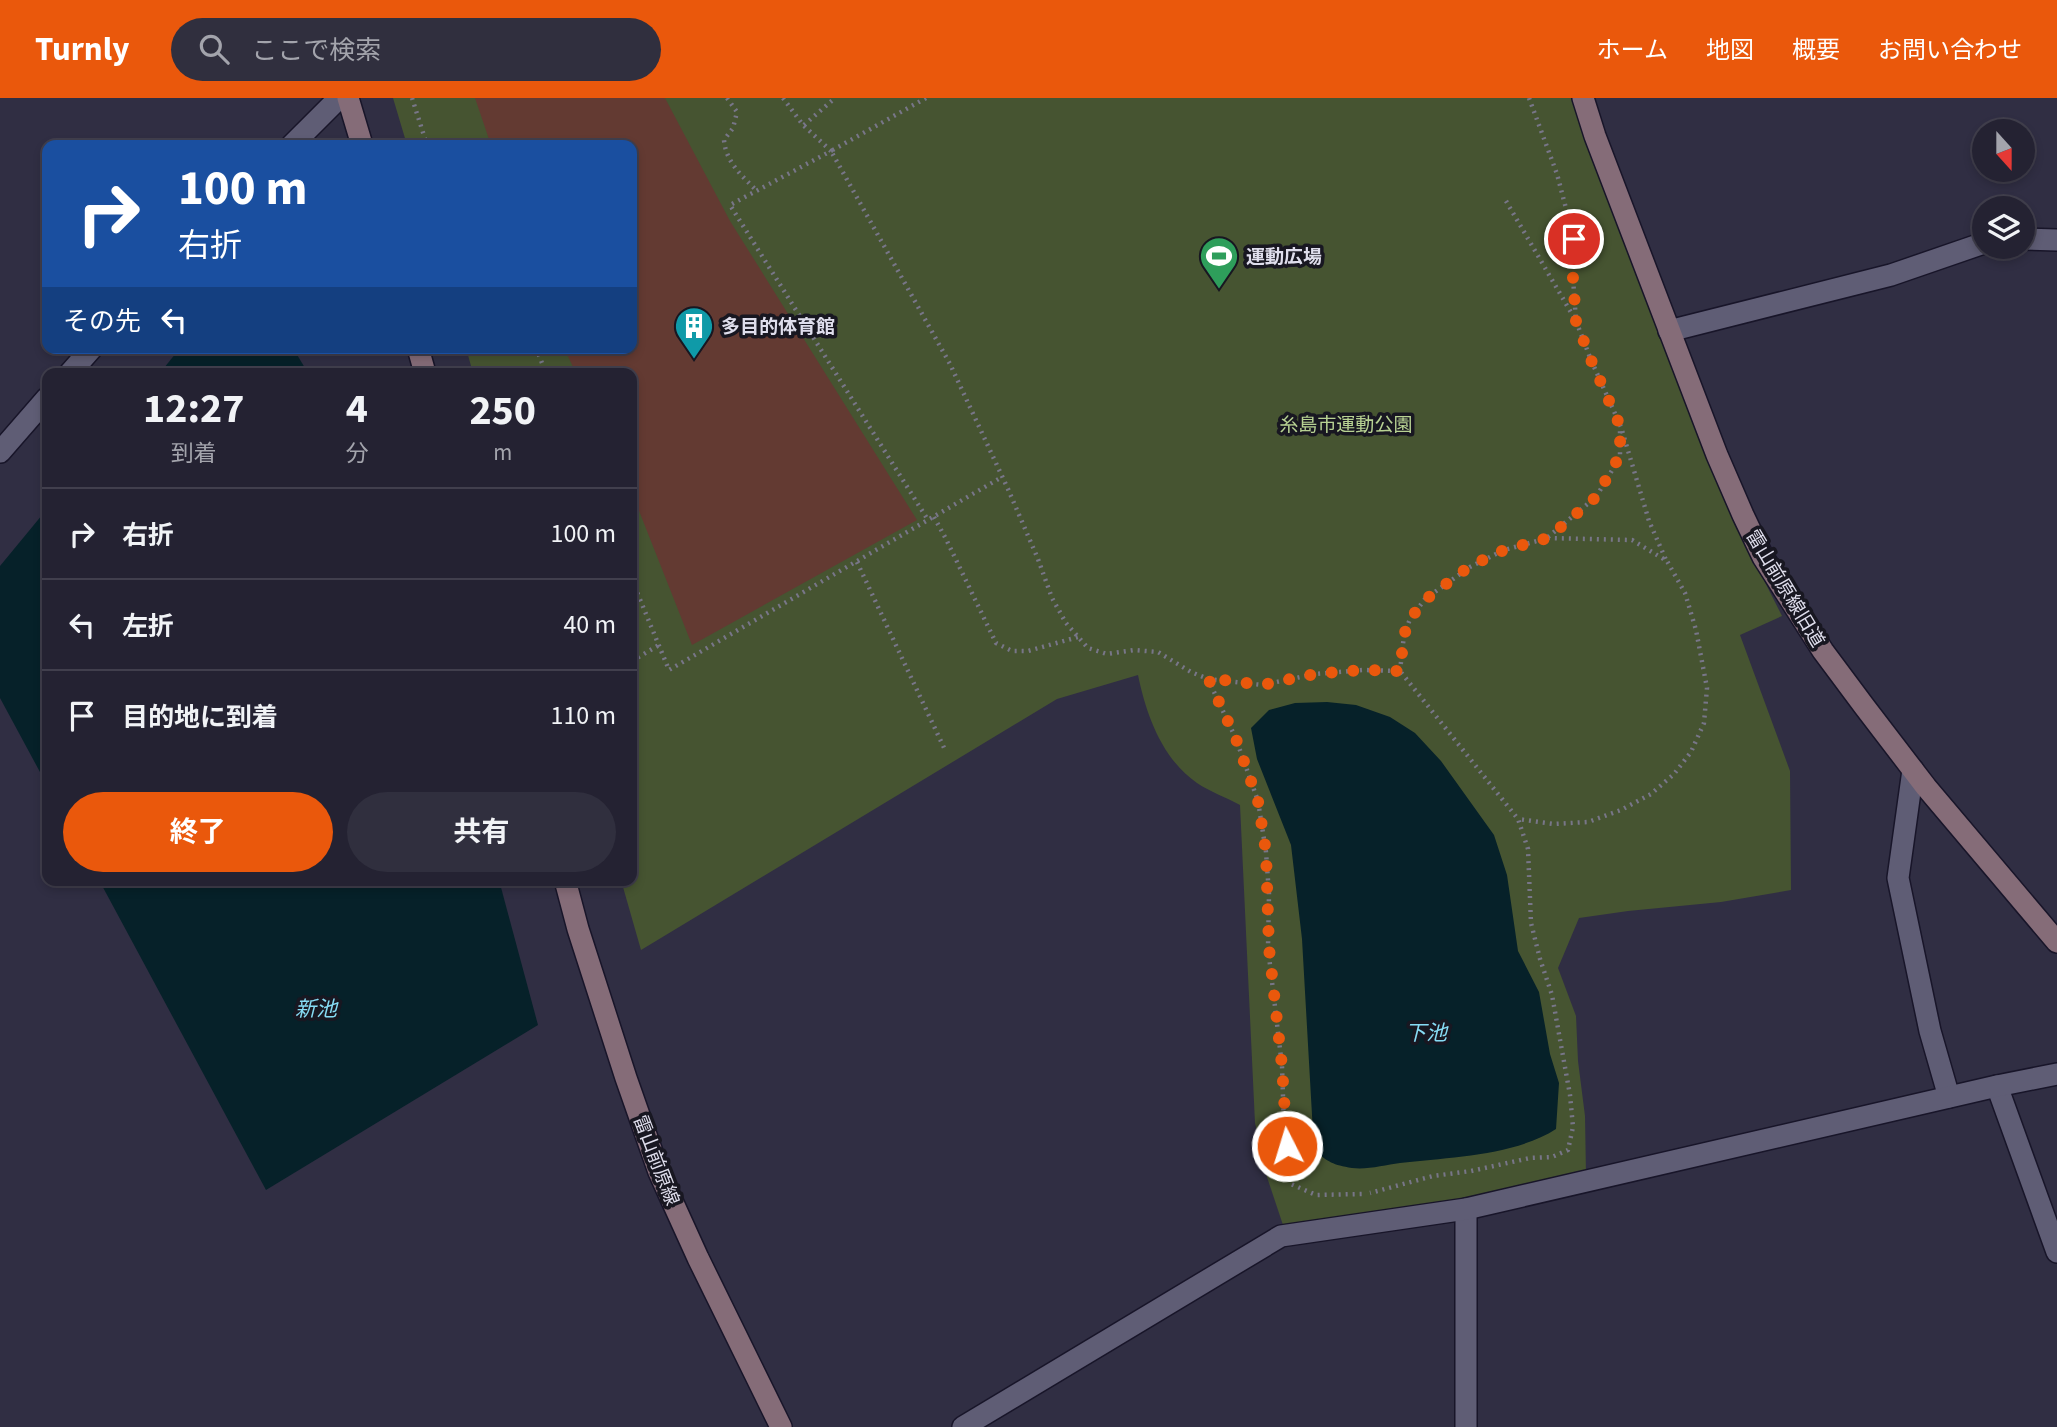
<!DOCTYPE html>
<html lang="ja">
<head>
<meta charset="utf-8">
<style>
	:root { --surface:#242232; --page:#302f3e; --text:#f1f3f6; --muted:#a3a4ac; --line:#413f4d; --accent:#ea580c }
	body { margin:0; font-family:"Source Sans 3","Noto Sans JP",sans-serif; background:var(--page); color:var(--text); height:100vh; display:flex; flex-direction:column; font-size:26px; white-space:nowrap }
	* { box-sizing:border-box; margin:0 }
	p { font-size:23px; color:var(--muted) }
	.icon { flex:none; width:38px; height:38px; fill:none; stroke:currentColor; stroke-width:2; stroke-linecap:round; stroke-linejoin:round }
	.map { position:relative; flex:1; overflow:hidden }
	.drawer { position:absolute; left:42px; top:270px; width:595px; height:518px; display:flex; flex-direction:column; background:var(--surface); border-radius:14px; box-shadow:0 4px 10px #0003,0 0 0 2px var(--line) }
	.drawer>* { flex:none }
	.banner { position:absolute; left:42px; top:42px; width:595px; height:214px; border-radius:14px; box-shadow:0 4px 10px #0003,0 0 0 2px var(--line); background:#1a4fa0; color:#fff; overflow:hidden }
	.needle { width:46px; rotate:159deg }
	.fabs { position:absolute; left:1972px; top:21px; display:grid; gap:14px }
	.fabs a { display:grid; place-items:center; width:63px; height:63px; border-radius:50%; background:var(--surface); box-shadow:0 4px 10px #0003,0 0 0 2px var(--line); font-size:35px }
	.pin { position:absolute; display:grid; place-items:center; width:60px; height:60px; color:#fff; margin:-30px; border:4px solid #fff; border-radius:50%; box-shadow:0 2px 7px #0007 }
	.me { position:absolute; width:77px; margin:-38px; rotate:355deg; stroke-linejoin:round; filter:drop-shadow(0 0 5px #0008) }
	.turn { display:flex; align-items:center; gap:24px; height:147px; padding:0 21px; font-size:32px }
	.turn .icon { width:91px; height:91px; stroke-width:2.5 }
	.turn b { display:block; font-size:49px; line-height:60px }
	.then { display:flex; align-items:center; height:66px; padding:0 21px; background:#0003; gap:14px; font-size:26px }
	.eta { display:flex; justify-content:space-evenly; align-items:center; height:119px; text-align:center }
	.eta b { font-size:42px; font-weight:700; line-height:49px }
	.cta { display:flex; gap:14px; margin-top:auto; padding:14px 21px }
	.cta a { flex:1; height:80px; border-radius:42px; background:var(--accent); color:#fff; font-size:28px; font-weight:700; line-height:80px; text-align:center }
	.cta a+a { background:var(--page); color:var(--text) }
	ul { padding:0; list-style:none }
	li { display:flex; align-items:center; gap:21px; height:91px; padding:0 21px; border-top:2px solid var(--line) }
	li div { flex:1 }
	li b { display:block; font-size:26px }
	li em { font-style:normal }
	header { display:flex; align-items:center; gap:42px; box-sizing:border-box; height:98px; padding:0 35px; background:var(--accent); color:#fff }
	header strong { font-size:33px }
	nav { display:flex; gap:38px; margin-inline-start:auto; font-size:24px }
	.search { width:490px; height:63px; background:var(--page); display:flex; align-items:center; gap:18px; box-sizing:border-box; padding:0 24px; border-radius:38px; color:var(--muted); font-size:26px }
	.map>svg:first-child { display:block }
	.green { fill:#465431 }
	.water { fill:#062129 }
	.building { fill:#633a32 }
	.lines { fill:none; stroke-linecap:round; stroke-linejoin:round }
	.street-casing { stroke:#181529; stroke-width:24 }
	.secondary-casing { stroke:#181529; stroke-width:24 }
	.path { stroke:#787688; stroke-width:4.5; stroke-dasharray:2 5; stroke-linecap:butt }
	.street { stroke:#5f5d75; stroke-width:21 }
	.secondary { stroke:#856c78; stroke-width:21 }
	.route { stroke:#ea580c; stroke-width:12; stroke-dasharray:0 21.6 }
	.labels { text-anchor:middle; stroke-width:7; stroke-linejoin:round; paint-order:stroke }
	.poi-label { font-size:19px; font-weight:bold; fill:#dfdeec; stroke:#181721; text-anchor:start }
	.park-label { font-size:19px; fill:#b8d293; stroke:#181721 }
	.street-label { font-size:19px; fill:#dfdeec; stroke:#181721 }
	.water-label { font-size:21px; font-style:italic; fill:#86dbf4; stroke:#181721 }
</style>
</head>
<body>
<header>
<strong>Turnly</strong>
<div class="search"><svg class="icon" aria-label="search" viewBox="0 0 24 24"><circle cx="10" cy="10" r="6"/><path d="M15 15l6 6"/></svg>ここで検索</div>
<nav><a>ホーム</a><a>地図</a><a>概要</a><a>お問い合わせ</a></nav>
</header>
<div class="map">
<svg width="2057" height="1329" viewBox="0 0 2057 1329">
	<rect width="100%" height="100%" fill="#302e43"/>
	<path class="green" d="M393,0H1573L1734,423L1782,518L1740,537L1790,673L1791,792L1721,804L1628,813L1579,820L1558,870L1576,918L1578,963L1585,1018L1586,1077L1446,1108L1284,1130L1267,1079L1255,1025L1240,707C1226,699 1210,694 1197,685C1162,661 1146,616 1138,577L1057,601L641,852L621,782H632V275H473L466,250H632V47H407Z"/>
	<g class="water">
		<polygon points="180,250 293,250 308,275 160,275"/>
		<polygon points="47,411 47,687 0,600 0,468"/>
		<path d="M1327,604L1356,607L1390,619L1415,635L1441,663L1494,737L1507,777L1518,853L1539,894L1550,956L1559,985L1556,1031C1514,1058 1449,1059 1400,1065C1385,1067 1367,1072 1352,1070C1333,1067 1328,1064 1314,1052L1302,841L1291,747L1257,661L1251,630L1269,612L1295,605Z"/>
		<polygon points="99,782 499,782 538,927 266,1092"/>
	</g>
	<polygon class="building" points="475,0 665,0 730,123 917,422 692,547 632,395 632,275 576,275 564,250 632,250 632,47 491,47"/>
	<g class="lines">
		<g class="street-casing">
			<g id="street">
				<polyline points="292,47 339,0"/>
				<polyline points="2023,141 2057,142"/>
				<polyline points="1669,233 1891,177 1984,145"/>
				<polyline points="70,275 92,250"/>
				<polyline points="0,354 47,300"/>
				<polyline points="1913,672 1898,780 1930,933 1949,999"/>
				<polyline points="1997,988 2057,1154"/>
				<polyline points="1466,1111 1466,1329"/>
				<polyline points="963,1329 1281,1138 1466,1111 1997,988 2057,976"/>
			</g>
		</g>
		<g class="secondary-casing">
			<g id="secondary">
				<polyline points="348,0 362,47"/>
				<polyline points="1583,0 1595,38 1717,357 1743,417 1763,459 1823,553 1864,608 1926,689 2057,844"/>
				<polyline points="418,250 425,275"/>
				<polyline points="565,782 578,831 626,980 659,1074 698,1160 781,1329"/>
			</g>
		</g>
		<g class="path">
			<polyline points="412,0 427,47"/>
			<path d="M727,0L737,14L733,30L724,42C726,64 741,77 756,92"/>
			<polyline points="783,0 803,27 831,53 730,107 928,422"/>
			<polyline points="926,0 831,53 950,266 1008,391 1038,461 1052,500 1066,525 1088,550 1107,556 1134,552 1158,554 1191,574 1208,581 1262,587 1315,576 1363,572 1400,573 1518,721 1528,751 1531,825 1540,861 1552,897 1570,997 1573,1029 1568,1052 1552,1059 1530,1060 1471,1073 1433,1078 1370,1095"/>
			<polyline points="1529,0 1557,76 1574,141 1572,166 1576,223 1591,262 1621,329 1649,423 1666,462"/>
			<polyline points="804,27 835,0"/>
			<polyline points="1506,103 1576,223"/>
			<polyline points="536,250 546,275"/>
			<polyline points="934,419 946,441 996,545 1012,553 1028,553 1078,539"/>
			<polyline points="1548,439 1596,399 1620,359 1620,333"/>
			<polyline points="857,464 946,654"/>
			<polyline points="632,482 669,572 1002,379"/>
			<polyline points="632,563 659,547"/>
			<polyline points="1400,573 1404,537 1410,521 1425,501 1470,469 1504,452 1548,440 1632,442 1667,463 1685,495 1696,532 1707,590 1704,625 1691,654 1674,676 1651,696 1621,712 1588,724 1553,726 1518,721"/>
			<polyline points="1208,581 1236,641 1258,703 1266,754 1269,796 1268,850 1282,968 1284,1030 1291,1086 1316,1097 1362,1096"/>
		</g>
		<use href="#street" class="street"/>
		<use href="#secondary" class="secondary"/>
	</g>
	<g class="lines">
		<polyline class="route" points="1287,1048 1282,968 1269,850 1266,754 1258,703 1236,641 1208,580 1262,587 1315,576 1363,572 1400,573 1404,537 1410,521 1425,502 1470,468 1504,452 1548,440 1596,399 1619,359 1621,330 1591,262 1576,223 1572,166 1574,141"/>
	</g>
	<defs>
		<g id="stadium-pin" transform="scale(2.0125)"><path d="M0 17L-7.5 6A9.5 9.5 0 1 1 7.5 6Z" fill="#2e9e5b" stroke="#181721"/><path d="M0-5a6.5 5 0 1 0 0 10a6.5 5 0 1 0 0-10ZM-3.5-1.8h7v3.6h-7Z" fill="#fff"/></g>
		<g id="building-pin" transform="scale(2.0125)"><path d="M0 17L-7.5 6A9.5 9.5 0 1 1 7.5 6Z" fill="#0f9aa8" stroke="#181721"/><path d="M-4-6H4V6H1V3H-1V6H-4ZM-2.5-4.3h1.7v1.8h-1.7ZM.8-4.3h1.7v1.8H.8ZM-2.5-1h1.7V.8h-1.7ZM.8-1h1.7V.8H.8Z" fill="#fff"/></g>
	</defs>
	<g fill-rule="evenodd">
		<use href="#stadium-pin" x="1219" y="158"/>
		<use href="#building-pin" x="694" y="228"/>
	</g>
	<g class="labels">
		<g class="poi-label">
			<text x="1246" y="165">運動広場</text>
			<text x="721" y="235">多目的体育館</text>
		</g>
		<g class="park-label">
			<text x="1346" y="333">糸島市運動公園</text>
		</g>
		<g class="street-label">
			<text transform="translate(1786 490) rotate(59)" y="7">雷山前原線旧道</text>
			<text transform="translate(657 1062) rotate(69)" y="7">雷山前原線</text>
		</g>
		<g class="water-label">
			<text x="316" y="918">新池</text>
			<text x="1426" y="942">下池</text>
		</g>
	</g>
</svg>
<div class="fabs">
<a><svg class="needle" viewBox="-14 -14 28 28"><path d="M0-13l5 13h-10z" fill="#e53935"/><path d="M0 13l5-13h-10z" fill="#a3a4ac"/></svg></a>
<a><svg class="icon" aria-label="layers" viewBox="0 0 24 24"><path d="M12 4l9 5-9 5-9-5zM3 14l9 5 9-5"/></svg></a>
</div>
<div class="pin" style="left:1574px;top:141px;background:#d93025"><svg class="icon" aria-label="arrive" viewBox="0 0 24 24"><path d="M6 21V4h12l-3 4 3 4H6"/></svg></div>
<svg class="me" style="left:1287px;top:1048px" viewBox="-20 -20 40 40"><circle r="17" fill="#ea580c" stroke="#fff" stroke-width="3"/><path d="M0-11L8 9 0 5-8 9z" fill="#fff"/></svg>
<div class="banner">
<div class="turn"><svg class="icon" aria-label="right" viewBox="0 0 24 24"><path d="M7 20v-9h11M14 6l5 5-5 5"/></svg><div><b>100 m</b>右折</div></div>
<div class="then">その先<svg class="icon" aria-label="left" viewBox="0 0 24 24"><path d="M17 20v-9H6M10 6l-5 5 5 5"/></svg></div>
</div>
<section class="drawer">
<div class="eta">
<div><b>12:27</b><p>到着</p></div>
<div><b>4</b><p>分</p></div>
<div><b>250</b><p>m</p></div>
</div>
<ul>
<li><svg class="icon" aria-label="right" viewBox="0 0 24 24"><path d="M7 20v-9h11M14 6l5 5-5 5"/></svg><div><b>右折</b></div><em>100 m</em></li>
<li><svg class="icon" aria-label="left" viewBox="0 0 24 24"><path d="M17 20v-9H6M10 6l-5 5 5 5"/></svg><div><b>左折</b></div><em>40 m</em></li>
<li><svg class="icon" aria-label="arrive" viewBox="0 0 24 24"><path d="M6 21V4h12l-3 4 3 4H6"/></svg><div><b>目的地に到着</b></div><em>110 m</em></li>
</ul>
<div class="cta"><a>終了</a><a>共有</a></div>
</section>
</div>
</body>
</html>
